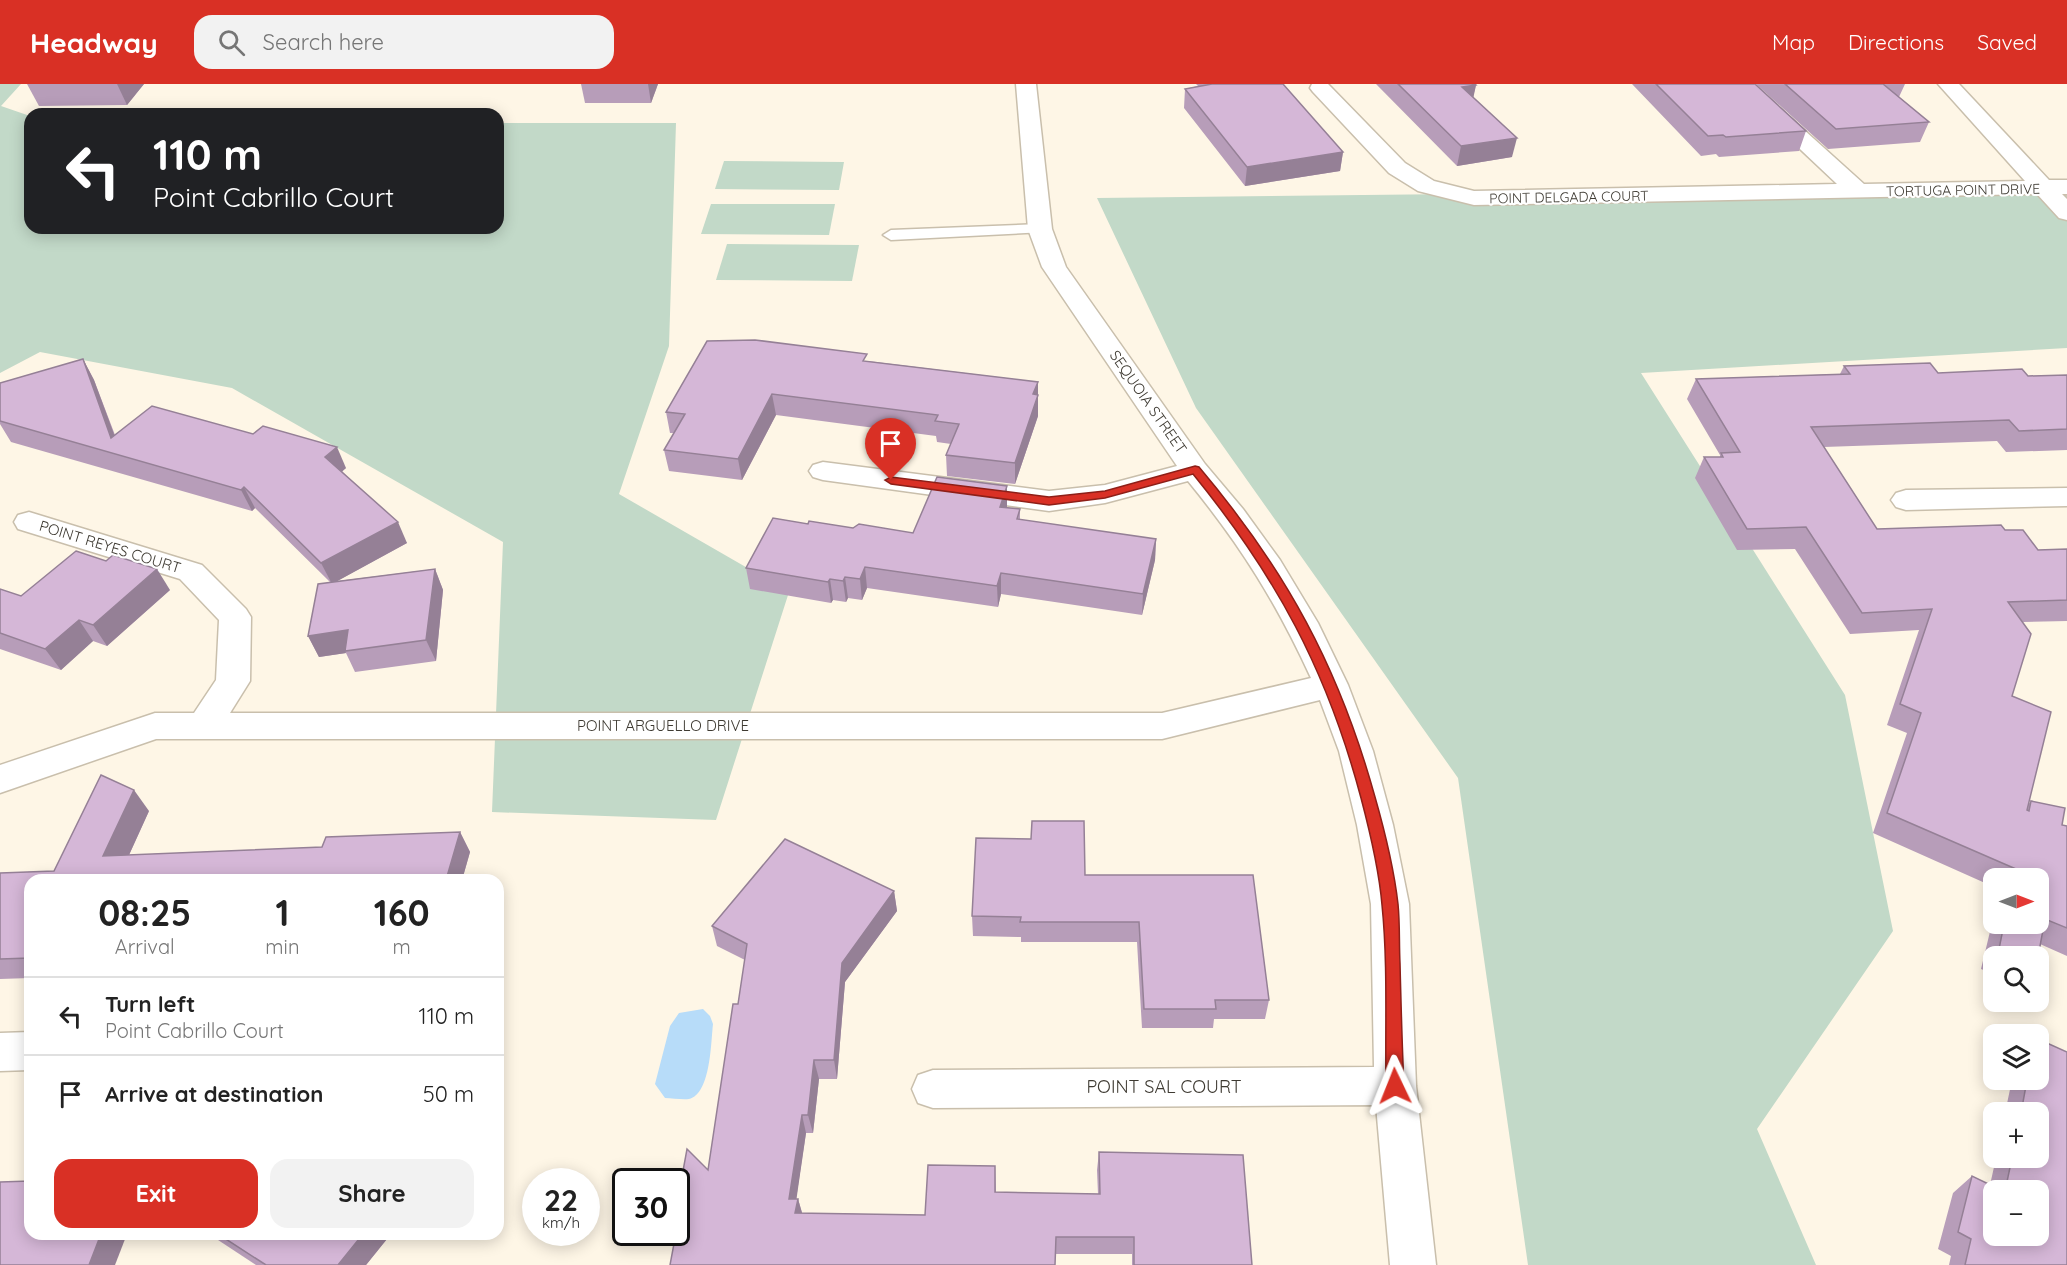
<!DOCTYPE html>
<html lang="en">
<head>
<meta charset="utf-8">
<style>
	:root { --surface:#fff; --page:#f2f2f2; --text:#222; --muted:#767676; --line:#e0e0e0; --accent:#d93025 }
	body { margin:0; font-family:Quicksand,sans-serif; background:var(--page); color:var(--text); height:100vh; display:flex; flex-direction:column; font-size:22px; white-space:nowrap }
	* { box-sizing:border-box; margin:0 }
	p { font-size:20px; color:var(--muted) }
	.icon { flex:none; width:33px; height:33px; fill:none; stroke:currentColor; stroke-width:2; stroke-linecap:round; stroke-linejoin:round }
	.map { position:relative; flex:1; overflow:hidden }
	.panel { position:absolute; left:24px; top:790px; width:480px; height:366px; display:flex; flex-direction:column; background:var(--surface); border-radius:18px; box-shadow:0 3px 15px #0003 }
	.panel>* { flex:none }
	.top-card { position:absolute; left:24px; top:24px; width:480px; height:126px; border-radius:18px; box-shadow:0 3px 15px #0003; background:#202124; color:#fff; overflow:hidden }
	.needle { width:39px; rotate:90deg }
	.fabs { position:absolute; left:1983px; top:784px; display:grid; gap:12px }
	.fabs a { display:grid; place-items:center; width:66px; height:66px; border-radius:12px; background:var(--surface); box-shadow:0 3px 15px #0003; font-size:30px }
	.speed { position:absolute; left:522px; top:1084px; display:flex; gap:12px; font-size:30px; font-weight:700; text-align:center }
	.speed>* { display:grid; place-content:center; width:78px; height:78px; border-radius:50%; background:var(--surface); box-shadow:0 3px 15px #0003; line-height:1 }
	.speed small { font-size:15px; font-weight:400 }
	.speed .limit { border:3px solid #111; border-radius:9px; background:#fff; color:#111 }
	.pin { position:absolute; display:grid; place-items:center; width:51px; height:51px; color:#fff; margin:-62px -26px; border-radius:50% 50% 50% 0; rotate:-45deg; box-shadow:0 0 6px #0007 }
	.pin .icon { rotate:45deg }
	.me { position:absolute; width:66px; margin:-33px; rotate:358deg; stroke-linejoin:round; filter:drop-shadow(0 0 4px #0008) }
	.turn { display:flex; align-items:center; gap:21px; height:126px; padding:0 30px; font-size:27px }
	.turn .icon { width:78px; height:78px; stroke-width:2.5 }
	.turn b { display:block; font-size:42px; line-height:51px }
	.eta { display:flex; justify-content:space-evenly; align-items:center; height:102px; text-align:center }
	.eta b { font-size:36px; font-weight:700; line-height:42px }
	.cta { display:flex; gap:12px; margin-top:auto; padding:12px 30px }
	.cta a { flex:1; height:69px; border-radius:18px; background:var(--accent); color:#fff; font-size:24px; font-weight:700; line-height:69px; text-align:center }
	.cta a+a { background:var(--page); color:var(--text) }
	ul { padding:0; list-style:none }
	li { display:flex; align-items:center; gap:18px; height:78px; padding:0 30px; border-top:2px solid var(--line) }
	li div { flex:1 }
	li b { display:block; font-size:22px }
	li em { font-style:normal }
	header { display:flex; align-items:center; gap:36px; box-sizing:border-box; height:84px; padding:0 30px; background:var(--accent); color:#fff }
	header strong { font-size:28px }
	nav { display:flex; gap:33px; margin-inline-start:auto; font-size:21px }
	.search { width:420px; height:54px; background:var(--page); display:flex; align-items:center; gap:15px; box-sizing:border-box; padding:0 21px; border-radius:18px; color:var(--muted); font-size:22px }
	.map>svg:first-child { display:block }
	.green { fill:#c2d9c8 }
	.water { fill:#b7dcf9 }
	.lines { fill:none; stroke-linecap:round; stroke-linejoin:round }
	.service-casing { stroke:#c9bfac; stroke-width:3 }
	.minor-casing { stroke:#c9bfac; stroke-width:3 }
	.service { fill:#fff; fill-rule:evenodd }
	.minor { fill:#fff; fill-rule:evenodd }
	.wall { fill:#b79db9; fill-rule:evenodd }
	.shaded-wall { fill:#958096 }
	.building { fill:#d5b7d7; stroke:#958096; stroke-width:1.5 }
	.route { fill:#d93025; stroke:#8d1f18; stroke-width:1.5 }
	.labels { text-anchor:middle; stroke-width:4.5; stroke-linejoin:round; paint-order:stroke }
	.far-street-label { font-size:14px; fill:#3e3a32; stroke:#fff }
	.street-label { font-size:15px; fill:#3e3a32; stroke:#fff }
	.near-street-label { font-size:18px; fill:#3e3a32; stroke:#fff }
</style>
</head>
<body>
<header>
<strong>Headway</strong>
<div class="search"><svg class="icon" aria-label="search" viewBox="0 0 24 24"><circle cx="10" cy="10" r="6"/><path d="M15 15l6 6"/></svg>Search here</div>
<nav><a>Map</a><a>Directions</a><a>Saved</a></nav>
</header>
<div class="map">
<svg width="2067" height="1181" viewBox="0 0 2067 1181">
	<rect width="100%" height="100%" fill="#fef6e6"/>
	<g class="green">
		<polygon points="0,0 21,0 1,22 30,32 30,144 498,144 498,39 676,39 669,262 619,410 789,508 716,736 492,728 503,458 232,304 40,268 0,289"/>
		<polygon points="724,77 844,78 839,106 715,105"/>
		<polygon points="2067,103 2067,264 1641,289 1845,611 1893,847 1757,1045 1816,1181 1528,1181 1458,694 1196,324 1097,114"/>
		<polygon points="711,120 835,120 829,151 701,150"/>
		<polygon points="727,160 859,161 852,197 716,196"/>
	</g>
	<path class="water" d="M703,925L710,932L713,940C711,957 711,1010 689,1015C682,1016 672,1014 665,1014L655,1000L670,942L679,929Z"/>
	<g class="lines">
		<g class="service-casing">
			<polygon id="service" points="1040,140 1045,142 1048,145 1045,148 891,156 883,151 891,146"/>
		</g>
		<g class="minor-casing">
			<g id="minor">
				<path d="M1016,0H1036L1052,145L1066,183L1205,380L1243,425L1280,476L1318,539L1348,601L1373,667L1393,741L1409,820L1416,1002L1436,1181H1390L1376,1021L933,1024L918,1019L912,1005L918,991L933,986L1374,983L1371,820L1357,741L1339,667L1320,616L1162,655H156L0,709V681L155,629H194L216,596L219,536L180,495L18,445L14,438L18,431L29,428L202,481L246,525L251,533L250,597L230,629H1162L1311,594C1276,518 1241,462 1188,397L1105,419L1049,427L823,396L813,393L809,387L813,381L823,378L1049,407L1105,401L1177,382L1042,183L1028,145Z"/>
				<polygon points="1312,0 1328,0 1405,79 1434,97 1474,107 1837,100 1731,0 1753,0 1864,100 2025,97 1938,0 1959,0 2049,96 2067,96 2067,110 2062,110 2067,115 2067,136 2059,134 2037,110 1474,121 1418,107 1389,89 1313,8 1310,4"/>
				<polygon points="2067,404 2067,422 1906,426 1896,423 1891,416 1896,409 1906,406"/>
				<polygon points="30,948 30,986 0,987 0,949"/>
			</g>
		</g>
		<use href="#service" class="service"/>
		<use href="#minor" class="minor"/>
	</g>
	<g class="wall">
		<polygon points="27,0 144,0 127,21 39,22"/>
		<polygon points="581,0 658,0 651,19 585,19"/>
		<polygon points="1196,0 1283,0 1343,68 1340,87 1245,102 1184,24 1185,5 1198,2"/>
		<polygon points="1376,0 1475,0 1476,1 1473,13 1512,73 1457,82"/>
		<polygon points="1632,0 1755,0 1806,47 1799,67 1719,73 1716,70 1701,72"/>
		<polygon points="1756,0 1905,0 1899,13 1929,38 1920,58 1828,65"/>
		<polygon points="83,275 94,296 115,351 346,384 342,387 407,459 337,497 435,485 443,506 436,577 355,588 346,569 319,573 308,552 330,498 255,424 252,427 11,358 0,340 0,299"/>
		<polygon points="868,277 1038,298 1038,332 1015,400 947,392 946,371 951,360 937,358 936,352 776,331 742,396 669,387 664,366 674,349 670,349 666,328"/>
		<polygon points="1844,282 1938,289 2028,292 2067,291 2067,366 2006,368 1997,357 1824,363 1877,445 2005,446 2038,466 2067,465 2067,537 2023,538 2012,612 2028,721 2031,717 2062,741 2067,742 2067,872 2040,860 2038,873 1994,873 1994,890 1981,885 1994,831 1994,840 2038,840 2038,795 1994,795 1994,803 1873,749 1907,649 1887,641 1919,546 1850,550 1795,465 1737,466 1695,394 1704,373 1720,373 1720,371 1687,315 1696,295 1840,290"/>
		<polygon points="1007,424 1020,425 1020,436 1156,455 1155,476 1142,531 1001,510 998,523 867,504 862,516 848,514 846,518 833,516 831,519 750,505 746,484 808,440 913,449"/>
		<polygon points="0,505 21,512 170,506 107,562 93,557 61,586 0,565"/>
		<polygon points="149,727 129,771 322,763 460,748 470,768 462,796 30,796 30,894 0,895 0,789 54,787"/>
		<polygon points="1085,791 1269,916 1265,935 1214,935 1213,944 1142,944 1137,858 1021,858 1021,853 973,852 972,832"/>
		<polygon points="894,807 897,827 845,898 837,995 819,995 813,1049 806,1049 796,1115 798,1115 802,1129 925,1131 995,1082 996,1108 1098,1110 1097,1086 1099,1068 1252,1181 1132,1181 1132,1170 1055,1170 677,1142 676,1125 708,1086 738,920 745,876 717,862 712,842"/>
		<path d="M2012,996H2038L2067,1181H1949L1951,1172L1938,1165L1953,1109L1972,1092L1990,1101L1996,1074H2038V1029H2005ZM1994,1107H2038V1152Z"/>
		<polygon points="211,1150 391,1150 366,1181 256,1181 215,1154"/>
	</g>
	<g class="shaded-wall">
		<polygon points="117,0 144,0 127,21"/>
		<polygon points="648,0 658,0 651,19"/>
		<polygon points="1476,1 1472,20 1462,3"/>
		<polygon points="1517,54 1512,73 1457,82 1461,62"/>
		<polygon points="1343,68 1340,87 1245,102 1247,83"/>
		<polygon points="83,275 94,296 122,372 111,354"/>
		<polygon points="1038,298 1038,332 1015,400 1015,379 1033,310"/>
		<polygon points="772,310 776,331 742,396 738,375"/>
		<polygon points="337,363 346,384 335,394 325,373"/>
		<polygon points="1007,402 1007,424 1000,423"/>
		<polygon points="244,403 255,424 252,427 241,406"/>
		<polygon points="398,438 407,459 332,500 321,479"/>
		<polygon points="1156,455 1155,476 1142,531 1143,510"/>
		<polygon points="865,483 867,504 862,516 860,495"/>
		<polygon points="157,485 170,506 107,562 93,541"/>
		<polygon points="435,485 443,506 436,577 426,556"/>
		<polygon points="1001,489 1001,510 998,523 997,502"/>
		<polygon points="845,493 848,514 846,518 843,497"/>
		<polygon points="830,495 833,516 831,519 828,498"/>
		<polygon points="79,536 93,557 61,586 45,565"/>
		<polygon points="348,546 345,567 346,569 319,573 308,552"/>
		<polygon points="134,706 149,727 119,793 103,772"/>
		<polygon points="460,748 470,768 462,796 446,796"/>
		<polygon points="894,807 897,827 845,898 837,995 834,976 842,879"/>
		<polygon points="814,976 819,995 813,1049 808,1031"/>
		<polygon points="802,1031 806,1049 794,1132 789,1115"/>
		<polygon points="798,1115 803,1132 795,1129"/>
		<polygon points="101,1150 127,1150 115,1181 89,1181"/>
		<polygon points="363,1150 391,1150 366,1181 338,1181"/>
	</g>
	<g class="building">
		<polygon points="1212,0 1283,0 1343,68 1247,83 1185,5"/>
		<polygon points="1398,0 1475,0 1476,1 1462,3 1517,54 1461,62"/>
		<polygon points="1656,0 1755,0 1806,47 1726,53 1723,51 1708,52"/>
		<polygon points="1785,0 1883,0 1929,38 1836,45"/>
		<polygon points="755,256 867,270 863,277 1038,298 1033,310 1038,311 1015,379 946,371 959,340 935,337 938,331 772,310 738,375 664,366 685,330 666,328 707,257"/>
		<polygon points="83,275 111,354 152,322 253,350 263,342 337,363 325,373 398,438 321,479 244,403 241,406 0,337 0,299"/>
		<polygon points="1930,279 1938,289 2022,285 2028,292 2067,291 2067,345 2019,347 2009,336 1811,343 1877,445 2001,441 2005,446 2023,446 2038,466 2067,465 2067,516 2008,518 2031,550 2012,612 2051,628 2027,726 2029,727 2031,717 2065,724 2062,741 2067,742 2067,844 2045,835 2038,873 2017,873 1999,865 2004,840 2038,840 2038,795 2014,795 2016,785 1887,729 1921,629 1900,620 1932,525 1862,529 1806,443 1747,445 1704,373 1723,373 1721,369 1740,368 1696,295 1850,290 1844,282"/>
		<polygon points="937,393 1007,402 1000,423 1020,425 1017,435 1156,455 1143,510 1001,489 997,502 865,483 860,495 845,493 843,497 830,495 828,498 746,484 773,434 808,440 809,437 853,444 859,440 913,449"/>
		<polygon points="76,467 106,477 113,471 157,485 93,541 79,536 45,565 0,549 0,505 21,512"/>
		<polygon points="435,485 426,556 345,567 348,546 308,552 318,500"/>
		<polygon points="101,691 134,706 103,772 322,763 326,753 460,748 446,796 30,796 30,874 0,875 0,789 54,787"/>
		<polygon points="1032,737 1084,737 1085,791 1253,791 1269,916 1215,916 1216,925 1144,925 1139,838 1020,838 1021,833 972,832 976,754 1031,755"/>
		<polygon points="785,755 894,807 842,879 834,976 814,976 808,1031 802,1031 789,1115 798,1115 795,1129 925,1131 928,1081 995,1082 995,1108 1100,1110 1099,1068 1243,1071 1252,1181 1134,1181 1134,1153 1056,1153 1055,1181 670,1181 676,1149 678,1137 676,1137 676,1125 687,1065 708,1086 733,920 738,920 747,860 712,842"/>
		<polygon points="2038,955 2067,968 2067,1181 1965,1181 1971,1155 1958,1148 1972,1092 2003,1107 1994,1107 1994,1152 2038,1152 2038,1107 2005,1107 2012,1074 2038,1074 2038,1029 2021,1029 2027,996 2038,996"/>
		<polygon points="30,1097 30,1150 101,1150 89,1181 0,1181 0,1098"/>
		<polygon points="218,1150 363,1150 338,1181 266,1181"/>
	</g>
	<path class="route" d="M1195,382L1199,383C1286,486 1339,583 1375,713C1385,748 1394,785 1398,820C1400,840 1399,860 1400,879C1401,920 1402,961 1404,1002L1401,1008L1395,1010L1389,1008L1386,1002C1385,942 1388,880 1382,821C1379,785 1370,748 1361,714C1327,586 1276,492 1193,390L1105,414L1049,421L891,400L885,396L891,393L1049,413L1105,407Z"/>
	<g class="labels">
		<g class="far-street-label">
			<text transform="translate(1963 106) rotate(-1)" y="5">TORTUGA POINT DRIVE</text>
			<text transform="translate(1569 113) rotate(-1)" y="5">POINT DELGADA COURT</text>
		</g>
		<g class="street-label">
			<text transform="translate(1148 318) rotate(55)" y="5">SEQUOIA STREET</text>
			<text transform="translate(110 463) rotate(17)" y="5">POINT REYES COURT</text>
			<text x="663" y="647">POINT ARGUELLO DRIVE</text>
		</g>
		<g class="near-street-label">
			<text x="1164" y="1009">POINT SAL COURT</text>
		</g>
	</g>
</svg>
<div class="fabs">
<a><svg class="needle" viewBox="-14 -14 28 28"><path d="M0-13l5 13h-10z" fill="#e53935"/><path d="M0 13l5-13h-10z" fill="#767676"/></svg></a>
<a><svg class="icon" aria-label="search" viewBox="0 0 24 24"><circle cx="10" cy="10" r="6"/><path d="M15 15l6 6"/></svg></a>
<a><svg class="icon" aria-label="layers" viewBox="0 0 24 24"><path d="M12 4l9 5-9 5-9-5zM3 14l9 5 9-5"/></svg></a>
<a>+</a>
<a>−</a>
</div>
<div class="speed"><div>22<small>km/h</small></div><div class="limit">30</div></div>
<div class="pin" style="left:891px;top:396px;background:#d93025"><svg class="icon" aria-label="arrive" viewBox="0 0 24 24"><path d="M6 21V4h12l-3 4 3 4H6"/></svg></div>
<svg class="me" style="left:1395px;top:1002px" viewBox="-20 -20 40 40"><path d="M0-17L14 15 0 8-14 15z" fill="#d93025" stroke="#fff" stroke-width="4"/></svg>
<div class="top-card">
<div class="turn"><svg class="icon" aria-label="left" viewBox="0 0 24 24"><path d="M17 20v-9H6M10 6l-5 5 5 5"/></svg><div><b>110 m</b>Point Cabrillo Court</div></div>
</div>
<section class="panel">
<div class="eta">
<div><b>08:25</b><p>Arrival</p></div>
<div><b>1</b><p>min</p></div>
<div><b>160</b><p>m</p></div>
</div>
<ul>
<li><svg class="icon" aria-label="left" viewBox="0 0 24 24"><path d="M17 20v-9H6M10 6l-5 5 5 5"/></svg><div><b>Turn left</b><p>Point Cabrillo Court</p></div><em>110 m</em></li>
<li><svg class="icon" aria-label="arrive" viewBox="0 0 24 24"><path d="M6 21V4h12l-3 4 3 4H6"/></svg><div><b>Arrive at destination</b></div><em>50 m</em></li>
</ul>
<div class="cta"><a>Exit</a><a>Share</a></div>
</section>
</div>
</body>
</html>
